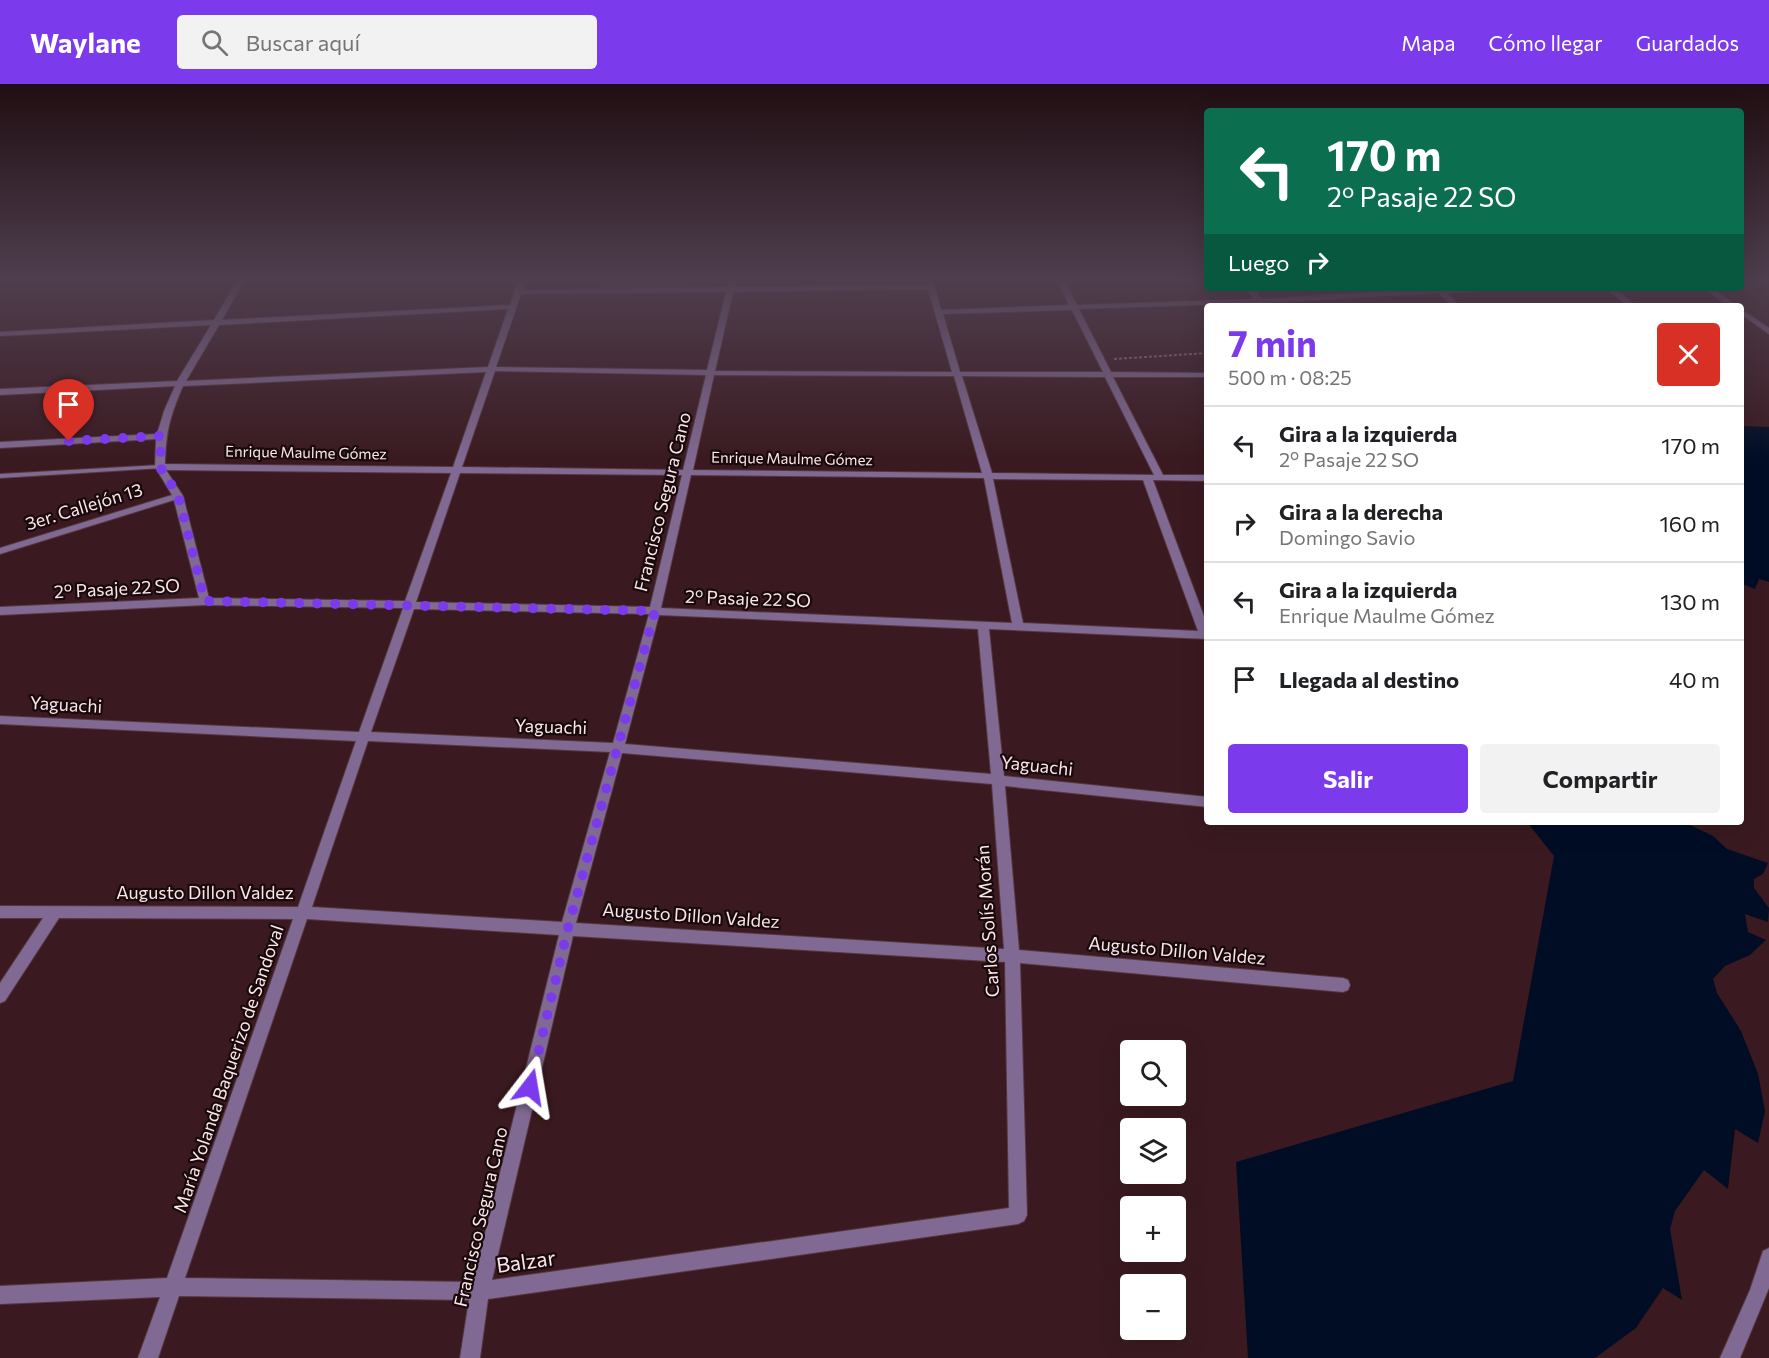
<!DOCTYPE html>
<html lang="es">
<head>
<meta charset="utf-8">
<style>
	:root { --surface:#fff; --page:#f2f2f2; --text:#202124; --muted:#757577; --line:#e0e0e0; --accent:#7c3aed }
	body { margin:0; font-family:Commissioner,sans-serif; background:var(--page); color:var(--text); height:100vh; display:flex; flex-direction:column; font-size:22px; white-space:nowrap }
	* { box-sizing:border-box; margin:0 }
	p { font-size:20px; color:var(--muted) }
	.icon { flex:none; width:33px; height:33px; fill:none; stroke:currentColor; stroke-width:2; stroke-linecap:round; stroke-linejoin:round }
	.map { position:relative; flex:1; overflow:hidden }
	.side { position:absolute; left:1204px; top:219px; width:540px; height:522px; display:flex; flex-direction:column; background:var(--surface); border-radius:6px; box-shadow:0 6px 24px #0002 }
	.side>* { flex:none }
	.hud { position:absolute; left:1204px; top:24px; width:540px; height:183px; border-radius:6px; box-shadow:0 6px 24px #0002; background:#0b6e4f; color:#fff; overflow:hidden }
	.controls { position:absolute; left:1120px; top:956px; display:grid; gap:12px }
	.controls a { display:grid; place-items:center; width:66px; height:66px; border-radius:6px; background:var(--surface); box-shadow:0 6px 24px #0002; font-size:30px }
	.pin { position:absolute; display:grid; place-items:center; width:51px; height:51px; color:#fff; margin:-62px -26px; border-radius:50% 50% 50% 0; rotate:-45deg; box-shadow:0 0 6px #0007 }
	.pin .icon { rotate:45deg }
	.me { position:absolute; width:66px; margin:-33px; rotate:14deg; stroke-linejoin:round; filter:drop-shadow(0 0 4px #0008) }
	.turn { display:flex; align-items:center; gap:21px; height:126px; padding:0 24px; font-size:27px }
	.turn .icon { width:78px; height:78px; stroke-width:2.5 }
	.turn b { display:block; font-size:42px; line-height:51px }
	.then { display:flex; align-items:center; height:57px; padding:0 24px; background:#0003; gap:12px; font-size:22px }
	.round { display:grid; place-items:center; flex:none; width:63px; height:63px; border-radius:6px; background:var(--page) }
	.summary { display:flex; align-items:center; justify-content:space-between; height:102px; padding:0 24px }
	h1 { font-size:36px; font-weight:700; line-height:45px; color:var(--accent) }
	.action { display:flex; gap:12px; margin-top:auto; padding:12px 24px }
	.action a { flex:1; height:69px; border-radius:6px; background:var(--accent); color:#fff; font-size:24px; font-weight:700; line-height:69px; text-align:center }
	.action a+a { background:var(--page); color:var(--text) }
	ul { padding:0; list-style:none }
	li { display:flex; align-items:center; gap:18px; height:78px; padding:0 24px; border-top:2px solid var(--line) }
	li div { flex:1 }
	li b { display:block; font-size:22px }
	li em { font-style:normal }
	header { display:flex; align-items:center; gap:36px; box-sizing:border-box; height:84px; padding:0 30px; background:var(--accent); color:#fff }
	header strong { font-size:28px }
	nav { display:flex; gap:33px; margin-inline-start:auto; font-size:21px }
	.search { width:420px; height:54px; background:var(--page); display:flex; align-items:center; gap:15px; box-sizing:border-box; padding:0 21px; border-radius:6px; color:var(--muted); font-size:22px }
	.map>svg:first-child { display:block }
	.water { fill:#000d25 }
	.lines { fill:none; stroke-linecap:round; stroke-linejoin:round }
	.service-casing { stroke:#55373c; stroke-width:2 }
	.minor-casing { stroke:#55373c; stroke-width:2 }
	.path { stroke:#8c7074; stroke-width:2; stroke-dasharray:3 2; stroke-linecap:butt }
	.service { fill:#806992; fill-rule:evenodd }
	.minor { fill:#806992; fill-rule:evenodd }
	.route { stroke:#7c3aed; stroke-width:10; stroke-dasharray:0 18 }
	.labels { text-anchor:middle; stroke-width:4.5; stroke-linejoin:round; paint-order:stroke }
	.far-street-label { font-size:15px; fill:#fce6e8; stroke:#180a0c }
	.street-label { font-size:18px; fill:#fce6e8; stroke:#180a0c }
	.near-street-label { font-size:21px; fill:#fce6e8; stroke:#180a0c }
</style>
</head>
<body>
<header>
<strong>Waylane</strong>
<div class="search"><svg class="icon" aria-label="search" viewBox="0 0 24 24"><circle cx="10" cy="10" r="6"/><path d="M15 15l6 6"/></svg>Buscar aquí</div>
<nav><a>Mapa</a><a>Cómo llegar</a><a>Guardados</a></nav>
</header>
<div class="map">
<svg width="1769" height="1274" viewBox="0 0 1769 1274">
	<rect width="100%" height="100%" fill="#3a1a20"/>
	<g class="water">
		<polygon points="1742,342 1769,343 1769,498 1759,495 1755,505 1742,500"/>
		<polygon points="1527,738 1688,738 1688,740 1713,752 1727,765 1768,779 1763,790 1754,795 1754,804 1769,824 1768,838 1745,830 1748,848 1766,856 1750,871 1725,882 1713,895 1717,909 1741,947 1758,990 1765,1027 1758,1059 1735,1045 1728,1105 1704,1086 1675,1127 1670,1145 1682,1216 1663,1204 1636,1244 1595,1274 1248,1274 1236,1078 1513,997 1554,772"/>
	</g>
	<g class="lines">
		<g class="service-casing">
			<polygon id="service" points="160,381 162,382 162,384 0,394 0,390"/>
		</g>
		<g class="minor-casing">
			<g id="minor">
				<path d="M237,197H244L222,236L510,221L518,197H525L523,206L727,203L728,197H735L734,203L927,201L926,197H933L941,226L1069,221L1058,197H1065L1077,221L1254,215L1245,204H1253L1262,215L1436,204H1503L1499,206L1447,209L1460,222H1452L1439,209L1265,219L1268,222H1260L1258,219L1079,225L1111,288L1208,289V293H1113L1163,391H1208V397L1153,396L1208,543V555L989,545L1004,692L1208,713V723L1005,702L1019,866L1343,894L1348,896L1350,901L1348,906L1343,908L1020,879L1027,1131L1024,1137L1018,1140L488,1215L480,1274H460L469,1216L179,1212L158,1274H138L160,1213L0,1220V1202L167,1194L293,835L59,834L5,917L0,919V899L43,834H0V822L298,823L356,657L0,640V632L359,648L403,524L205,521L0,531V523L199,514L174,416L0,470V464L172,411L155,383L156,355L0,364V358L157,350L164,327L175,302L0,311V305L177,297L211,241L0,252V248L214,236ZM928,205L952,288L715,287L733,208ZM726,208L707,286L496,283L521,210ZM508,225L488,283L186,297L219,241ZM1072,226L1103,288H960L943,230ZM495,287L706,291L683,386L462,383ZM486,288L453,383L165,380C166,347 170,332 183,302ZM714,291L954,292L982,389L693,386ZM962,292L1105,293L1154,391L992,389ZM166,386L451,389L405,517L209,514L183,412ZM460,389L682,391L650,523L416,518ZM691,391L984,394L1012,539L661,524ZM993,395L1143,396L1198,547L1023,539ZM414,525L649,530L613,659L371,648ZM659,531L978,545L991,690L625,660ZM368,657L610,668L562,838L312,823ZM622,669L992,700L1004,865L576,839ZM307,835L559,851L473,1198L185,1194ZM573,852L1005,878L1009,1124L492,1196Z"/>
				<polygon points="1605,204 1614,204 1637,222 1628,222"/>
				<polygon points="1703,204 1712,204 1737,222 1728,222"/>
				<polygon points="1742,226 1769,244 1769,250 1742,231"/>
				<polygon points="1769,1164 1769,1204 1740,1274 1720,1274 1750,1206 1763,1167"/>
			</g>
		</g>
		<polyline class="path" points="1114,275 1208,269"/>
		<use href="#service" class="service"/>
		<use href="#minor" class="minor"/>
	</g>
	<linearGradient id="sky" x2="0" y2="1"><stop stop-color="#200e12"/><stop offset="0.52" stop-color="#4f3e4e"/><stop offset="1" stop-color="#4f3e4e" stop-opacity="0"/></linearGradient>
	<rect width="1769" height="376" fill="url(#sky)"/>
	<g class="lines">
		<polyline class="route" points="69,357 161,352 160,383 178,411 205,517 655,527 568,844 530,1003"/>
	</g>
	<g class="labels">
		<g class="far-street-label">
			<text transform="translate(306 369) rotate(1)" y="5">Enrique Maulme Gómez</text>
			<text transform="translate(792 375) rotate(1)" y="5">Enrique Maulme Gómez</text>
		</g>
		<g class="street-label">
			<text transform="translate(663 418) rotate(-76)" y="6">Francisco Segura Cano</text>
			<text transform="translate(84 423) rotate(-17)" y="6">3er. Callejón 13</text>
			<text transform="translate(117 505) rotate(-3)" y="6">2º Pasaje 22 SO</text>
			<text transform="translate(748 515) rotate(2)" y="6">2º Pasaje 22 SO</text>
			<text transform="translate(66 621) rotate(3)" y="6">Yaguachi</text>
			<text transform="translate(551 643) rotate(2)" y="6">Yaguachi</text>
			<text transform="translate(1037 682) rotate(6)" y="6">Yaguachi</text>
			<text x="205" y="815">Augusto Dillon Valdez</text>
			<text transform="translate(691 832) rotate(4)" y="6">Augusto Dillon Valdez</text>
			<text transform="translate(988 837) rotate(-94)" y="6">Carlos Solís Morán</text>
			<text transform="translate(1177 867) rotate(5)" y="6">Augusto Dillon Valdez</text>
			<text transform="translate(229 985) rotate(-71)" y="6">María Yolanda Baquerizo de Sandoval</text>
			<text transform="translate(481 1133) rotate(-77)" y="6">Francisco Segura Cano</text>
		</g>
		<g class="near-street-label">
			<text transform="translate(526 1178) rotate(-8)" y="7">Balzar</text>
		</g>
	</g>
</svg>
<div class="controls">
<a><svg class="icon" aria-label="search" viewBox="0 0 24 24"><circle cx="10" cy="10" r="6"/><path d="M15 15l6 6"/></svg></a>
<a><svg class="icon" aria-label="layers" viewBox="0 0 24 24"><path d="M12 4l9 5-9 5-9-5zM3 14l9 5 9-5"/></svg></a>
<a>+</a>
<a>−</a>
</div>
<div class="pin" style="left:69px;top:357px;background:#d93025"><svg class="icon" aria-label="arrive" viewBox="0 0 24 24"><path d="M6 21V4h12l-3 4 3 4H6"/></svg></div>
<svg class="me" style="left:530px;top:1003px" viewBox="-20 -20 40 40"><path d="M0-17L14 15 0 8-14 15z" fill="#7c3aed" stroke="#fff" stroke-width="4"/></svg>
<div class="hud">
<div class="turn"><svg class="icon" aria-label="left" viewBox="0 0 24 24"><path d="M17 20v-9H6M10 6l-5 5 5 5"/></svg><div><b>170 m</b>2º Pasaje 22 SO</div></div>
<div class="then">Luego<svg class="icon" aria-label="right" viewBox="0 0 24 24"><path d="M7 20v-9h11M14 6l5 5-5 5"/></svg></div>
</div>
<section class="side">
<div class="summary"><div><h1>7 min</h1><p>500 m · 08:25</p></div><a class="round" style="background:#d93025;color:#fff"><svg class="icon" aria-label="close" viewBox="0 0 24 24"><path d="M6 6l12 12M18 6L6 18"/></svg></a></div>
<ul>
<li><svg class="icon" aria-label="left" viewBox="0 0 24 24"><path d="M17 20v-9H6M10 6l-5 5 5 5"/></svg><div><b>Gira a la izquierda</b><p>2º Pasaje 22 SO</p></div><em>170 m</em></li>
<li><svg class="icon" aria-label="right" viewBox="0 0 24 24"><path d="M7 20v-9h11M14 6l5 5-5 5"/></svg><div><b>Gira a la derecha</b><p>Domingo Savio</p></div><em>160 m</em></li>
<li><svg class="icon" aria-label="left" viewBox="0 0 24 24"><path d="M17 20v-9H6M10 6l-5 5 5 5"/></svg><div><b>Gira a la izquierda</b><p>Enrique Maulme Gómez</p></div><em>130 m</em></li>
<li><svg class="icon" aria-label="arrive" viewBox="0 0 24 24"><path d="M6 21V4h12l-3 4 3 4H6"/></svg><div><b>Llegada al destino</b></div><em>40 m</em></li>
</ul>
<div class="action"><a>Salir</a><a>Compartir</a></div>
</section>
</div>
</body>
</html>
